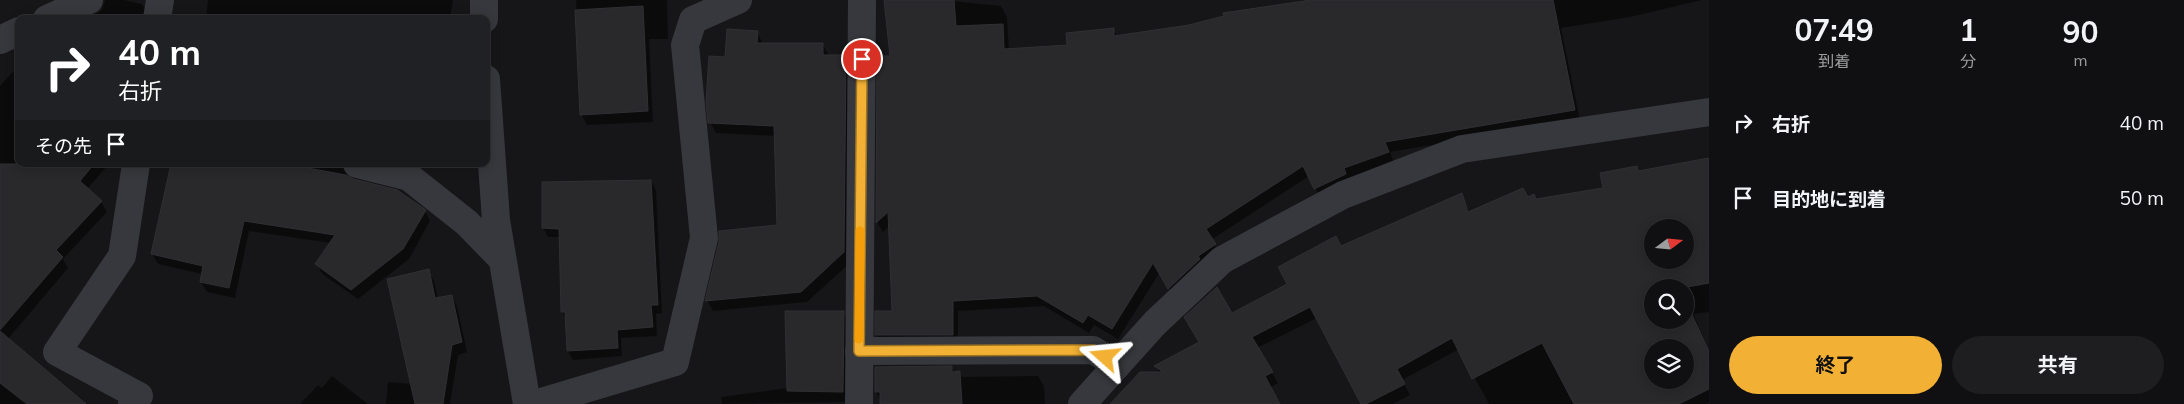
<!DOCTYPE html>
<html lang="ja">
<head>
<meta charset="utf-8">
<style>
	:root { --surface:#101012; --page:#1e1e20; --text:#f1f3f6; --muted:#9c9d9f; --line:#303032; --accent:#f2b134 }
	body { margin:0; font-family:Mulish,"Noto Sans JP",sans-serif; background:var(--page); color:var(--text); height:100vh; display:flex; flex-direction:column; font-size:19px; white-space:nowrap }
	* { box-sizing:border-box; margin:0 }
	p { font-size:16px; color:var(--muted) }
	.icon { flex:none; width:28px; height:28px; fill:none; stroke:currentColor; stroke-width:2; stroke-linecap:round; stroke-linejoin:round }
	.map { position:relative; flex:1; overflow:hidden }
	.drawer { display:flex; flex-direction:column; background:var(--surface); width:475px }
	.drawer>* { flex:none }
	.guide { position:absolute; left:15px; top:15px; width:475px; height:152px; border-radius:10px; box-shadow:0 2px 12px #0003,0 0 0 1px var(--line); background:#202124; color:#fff; overflow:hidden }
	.needle { width:32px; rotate:74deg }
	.tools { position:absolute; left:1644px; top:219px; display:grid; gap:10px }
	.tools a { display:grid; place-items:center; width:50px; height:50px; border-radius:50%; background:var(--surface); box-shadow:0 2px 12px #0003,0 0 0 1px var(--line); font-size:25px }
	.pin { position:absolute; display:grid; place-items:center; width:42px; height:42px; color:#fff; margin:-21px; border:2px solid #fff; border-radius:50%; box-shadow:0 1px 5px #0007 }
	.me { position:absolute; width:55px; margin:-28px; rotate:288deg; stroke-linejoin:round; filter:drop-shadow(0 0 4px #0008) }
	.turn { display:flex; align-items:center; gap:18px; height:105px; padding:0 20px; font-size:22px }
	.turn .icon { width:65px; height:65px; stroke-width:2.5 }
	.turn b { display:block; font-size:35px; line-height:42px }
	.then { display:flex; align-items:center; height:48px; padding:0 20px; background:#0003; gap:10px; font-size:19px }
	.eta { display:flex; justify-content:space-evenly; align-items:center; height:85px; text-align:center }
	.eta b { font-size:30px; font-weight:700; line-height:35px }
	.button { display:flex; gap:10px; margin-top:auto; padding:10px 20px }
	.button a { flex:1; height:58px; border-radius:30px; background:var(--accent); color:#111; font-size:20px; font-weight:700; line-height:58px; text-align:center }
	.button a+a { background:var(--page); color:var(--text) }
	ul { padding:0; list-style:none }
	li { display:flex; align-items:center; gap:15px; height:75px; padding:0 20px }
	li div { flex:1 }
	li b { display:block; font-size:19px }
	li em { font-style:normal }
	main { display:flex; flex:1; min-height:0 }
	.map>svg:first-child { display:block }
	.shadow { fill:#0007; fill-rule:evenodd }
	.building { fill:#29292c; stroke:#303034; fill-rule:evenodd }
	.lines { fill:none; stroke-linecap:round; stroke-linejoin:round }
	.minor { stroke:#37383d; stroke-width:28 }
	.route-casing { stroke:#9d7322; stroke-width:12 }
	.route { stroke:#f2b134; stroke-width:9 }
	.slow { stroke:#f59e0b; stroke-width:9 }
</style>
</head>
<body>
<main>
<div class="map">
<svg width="1709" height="404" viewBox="0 0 1709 404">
	<rect width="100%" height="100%" fill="#161618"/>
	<g class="shadow">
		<polygon points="105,0 124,0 142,4 148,14 147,19 87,19 102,10"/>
		<polygon points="208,0 453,0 450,19 206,19"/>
		<polygon points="576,0 667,0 668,39 649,39 653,122 587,125 581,114"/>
		<polygon points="886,0 942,0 1001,6 1007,17 1009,50 1068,46 1113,30 1117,36 1189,26 1225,17 1224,14 1311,0 1702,0 1630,17 1561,28 1580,120 1390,152 1394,163 1321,199 1309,176 1211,240 1221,255 1175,298 1160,272 1118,339 1094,325 1089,333 1044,306 958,311 958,345 882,345 876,335 893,312 890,226 883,232 877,222 878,57 891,57"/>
		<polygon points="757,32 763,44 822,44 829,55 845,57 851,67 850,263 807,302 713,311 707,300 778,226 776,136 716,133 710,122 726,58"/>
		<polygon points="19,65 19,164 109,164 87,189 101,202 107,212 63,259 68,268 8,339 84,404 0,404 0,86"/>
		<path d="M1709,160V312L1693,314L1709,349V403L1706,404H1489L1459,349L1402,380L1410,395L1393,404H1362L1317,318L1257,348L1278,383L1270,388L1279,404H1112L1159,373L1156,366L1200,343L1231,314L1288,284L1341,247L1461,195L1470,213L1528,198L1536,201L1604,189L1636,167L1639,172ZM1652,228H1685V260H1652ZM1652,288H1685V320H1652ZM1652,348H1685V380H1652Z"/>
		<polygon points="172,164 256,164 292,169 293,164 344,164 348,170 347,177 425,211 430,221 409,259 358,299 322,274 317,264 331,243 249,231 235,298 207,292 201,282 202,274 158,264 152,254"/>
		<polygon points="651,181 656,190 662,313 656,314 657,336 621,338 622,356 573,360 568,351 566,319 562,312 561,237 548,237 543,228"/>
		<polygon points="428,271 434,281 438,299 452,296 457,306 467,352 458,355 450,404 386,404 388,382 412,384"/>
		<polygon points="843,312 849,323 849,402 722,404 721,397 788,388"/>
		<polygon points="952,367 955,373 960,373 962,377 1038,376 1044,386 1045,404 882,404 876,392"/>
		<polygon points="332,376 368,404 300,404 318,385 322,388"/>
	</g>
	<g class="building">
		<polygon points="884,0 954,0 956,26 1003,24 1004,49 1067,45 1066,33 1114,28 1114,36 1189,25 1224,16 1223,13 1311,0 1553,0 1575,110 1385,142 1389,152 1344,168 1346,174 1314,189 1303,166 1206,229 1216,244 1198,256 1200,259 1168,289 1153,263 1112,329 1088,315 1083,323 1037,296 953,301 953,335 875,335 875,311 892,311 888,212 876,223 877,56 890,56"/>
		<polygon points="643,6 648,111 580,115 575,10"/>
		<polygon points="727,29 758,31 757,43 823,43 823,55 846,55 844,252 801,292 705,301 719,242 719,231 777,225 774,126 708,123 706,102 709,56 725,57"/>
		<path d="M1709,158V283L1682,288H1652V320H1685V300L1709,351V389L1679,404H1574L1542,343L1472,379L1452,338L1397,369L1405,384L1366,404H1361L1310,307L1252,337L1273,372L1265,376L1280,404H1110L1140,372H1163L1154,366L1199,342L1184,317L1217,287L1232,313L1287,284L1278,267L1336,236L1341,246L1462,193L1468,212L1523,188L1528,197L1534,194L1536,199L1603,188L1600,173L1637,166L1638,171ZM1652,228H1685V260H1652ZM1652,348H1685V380H1652Z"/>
		<polygon points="0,164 94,164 80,181 102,201 56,250 63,257 0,330"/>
		<polygon points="171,164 286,164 346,175 353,179 397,190 426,210 403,249 351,290 315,264 335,235 244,221 229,288 200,282 203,266 151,254"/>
		<polygon points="651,180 658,305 651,305 653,327 617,330 618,348 567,351 565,312 561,312 559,229 542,228 542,182"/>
		<polygon points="429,269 435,298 452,295 462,342 452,345 443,404 415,404 387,279"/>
		<polygon points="785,311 844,311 843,392 787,391"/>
		<polygon points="0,331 86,404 27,404 0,383"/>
		<polygon points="952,366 952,372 960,371 962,404 880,404 880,392 875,392 875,367"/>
	</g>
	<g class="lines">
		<g class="minor">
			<polyline points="47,19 89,0"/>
			<polyline points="157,19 160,0"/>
			<polyline points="484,19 484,0"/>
			<polyline points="0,40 19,31"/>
			<polyline points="486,79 496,220 527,404"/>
			<polyline points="357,164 409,177 467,223 502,259"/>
			<polyline points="859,351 1093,350 1117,365"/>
			<polyline points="132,404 139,396 57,352 122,256 136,164"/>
			<polyline points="535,404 675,362 704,238 685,45 693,20 738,0"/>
			<polyline points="859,404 862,0"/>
			<polyline points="1082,404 1155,323 1222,260 1343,195 1462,149 1709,112"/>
		</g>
	</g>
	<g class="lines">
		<g class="route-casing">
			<polyline id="route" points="862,59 859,351 1093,350 1105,357"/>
		</g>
		<use href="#route" class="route"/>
		<polyline class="slow" points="859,339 860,231"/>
	</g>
</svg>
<div class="tools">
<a><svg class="needle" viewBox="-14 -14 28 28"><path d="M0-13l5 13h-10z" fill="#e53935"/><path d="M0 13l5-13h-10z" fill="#9c9d9f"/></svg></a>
<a><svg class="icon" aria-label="search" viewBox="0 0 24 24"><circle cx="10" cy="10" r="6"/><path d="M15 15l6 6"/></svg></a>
<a><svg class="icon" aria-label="layers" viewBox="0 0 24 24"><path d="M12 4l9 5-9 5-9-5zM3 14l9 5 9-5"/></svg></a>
</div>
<div class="pin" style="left:862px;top:59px;background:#d93025"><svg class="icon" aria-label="arrive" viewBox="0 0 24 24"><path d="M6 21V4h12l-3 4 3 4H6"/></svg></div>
<svg class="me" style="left:1105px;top:357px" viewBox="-20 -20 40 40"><path d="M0-17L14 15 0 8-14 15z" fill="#f2b134" stroke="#fff" stroke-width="4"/></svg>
<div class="guide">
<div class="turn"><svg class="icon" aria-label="right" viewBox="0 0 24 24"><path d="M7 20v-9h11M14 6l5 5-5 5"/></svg><div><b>40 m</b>右折</div></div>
<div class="then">その先<svg class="icon" aria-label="arrive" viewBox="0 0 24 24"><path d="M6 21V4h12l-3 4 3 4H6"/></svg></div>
</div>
</div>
<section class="drawer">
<div class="eta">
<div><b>07:49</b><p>到着</p></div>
<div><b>1</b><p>分</p></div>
<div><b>90</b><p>m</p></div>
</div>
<ul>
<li><svg class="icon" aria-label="right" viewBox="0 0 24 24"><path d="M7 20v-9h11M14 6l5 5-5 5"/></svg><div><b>右折</b></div><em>40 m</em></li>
<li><svg class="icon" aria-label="arrive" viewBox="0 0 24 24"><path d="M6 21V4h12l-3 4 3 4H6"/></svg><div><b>目的地に到着</b></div><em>50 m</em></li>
</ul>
<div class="button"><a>終了</a><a>共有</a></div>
</section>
</main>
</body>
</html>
